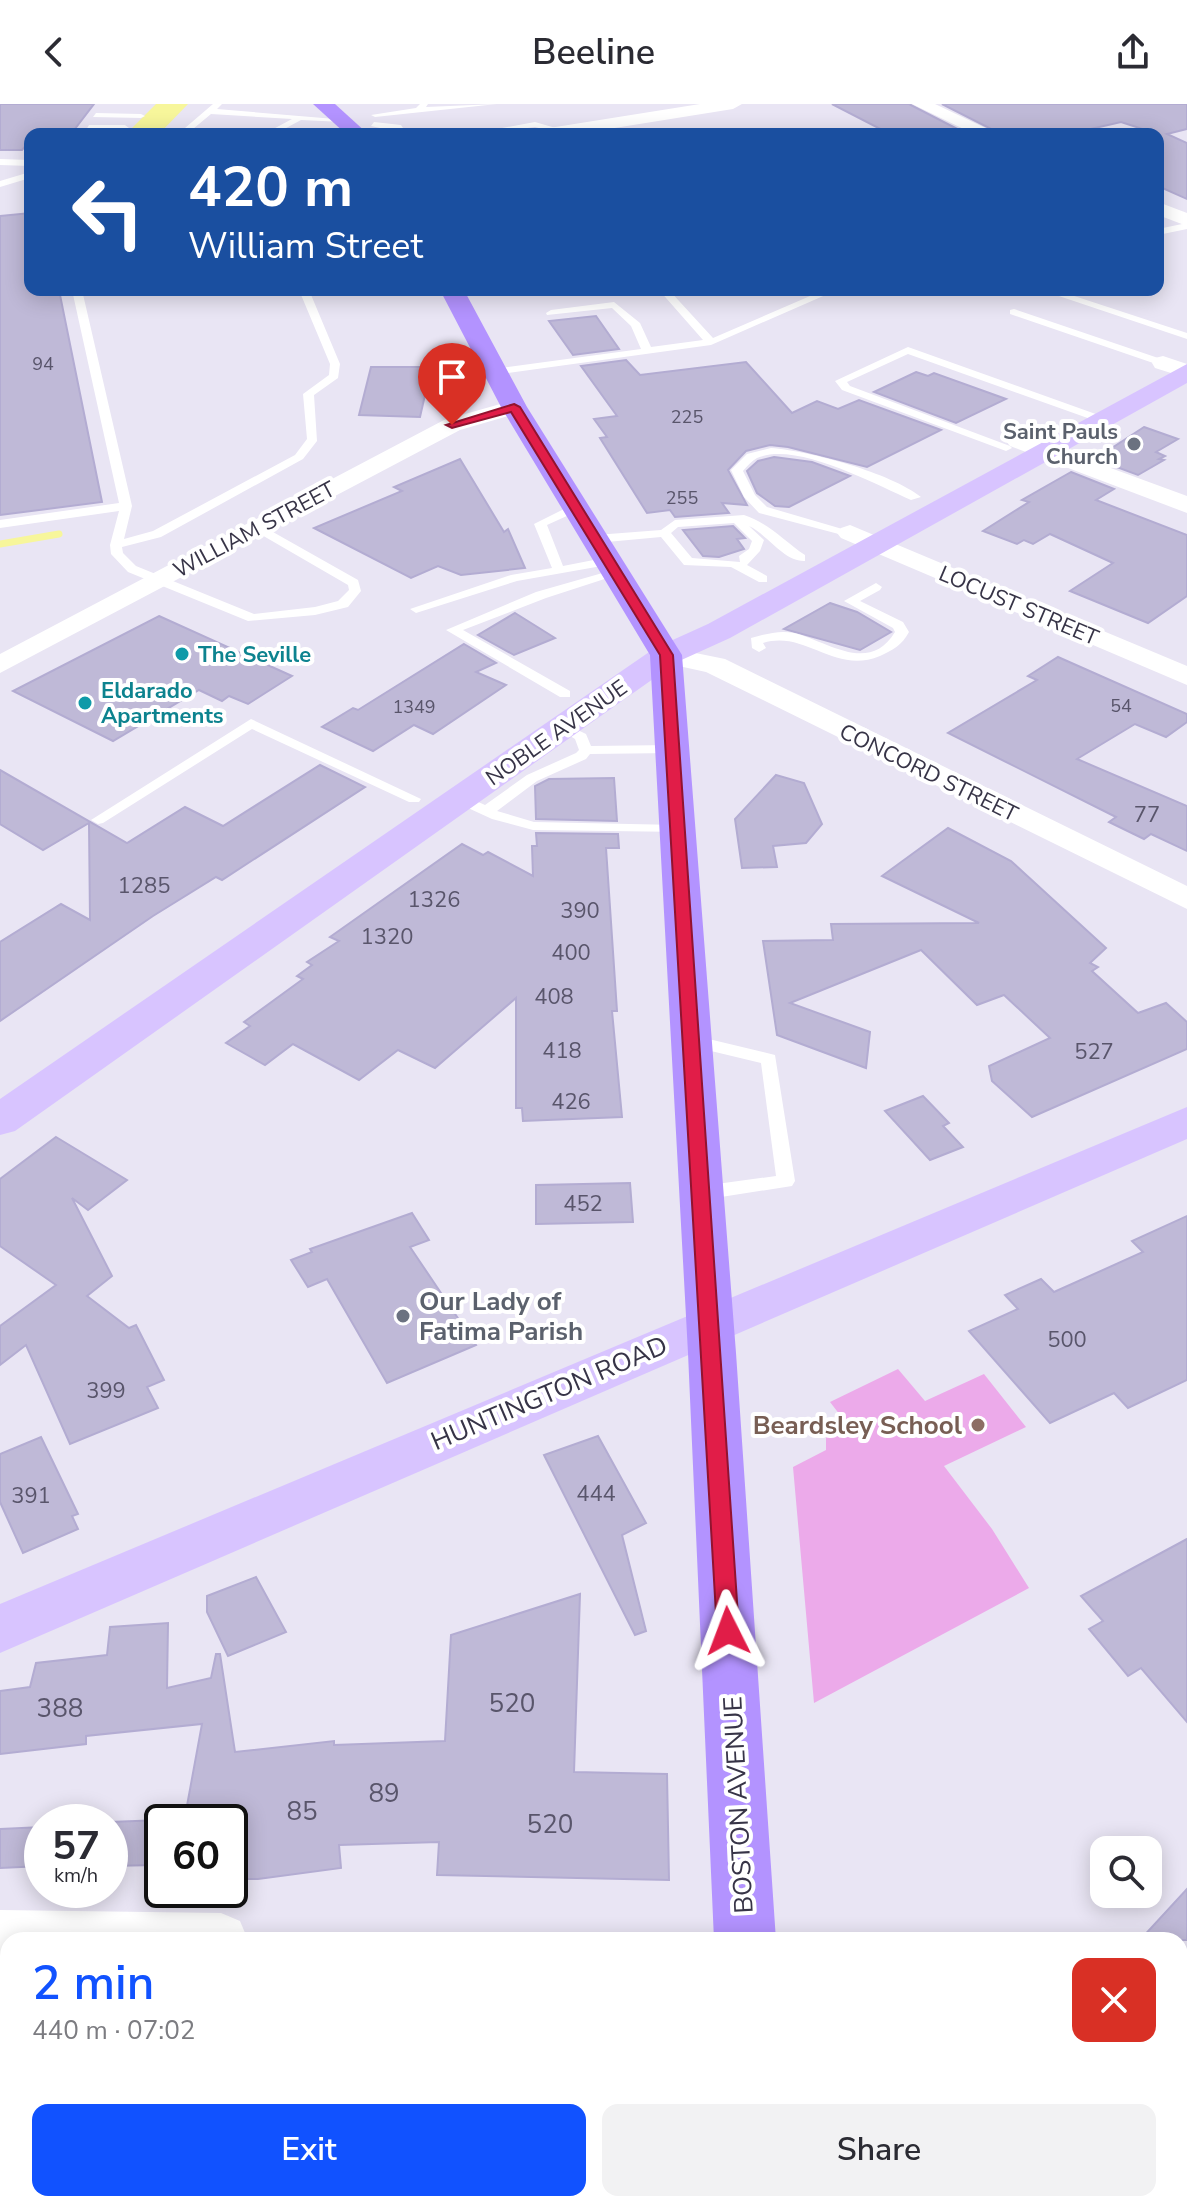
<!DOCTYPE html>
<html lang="en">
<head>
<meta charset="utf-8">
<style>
	:root { --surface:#fff; --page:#f2f2f3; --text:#2b2b33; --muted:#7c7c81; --accent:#1152ff }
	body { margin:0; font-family:"Nunito Sans",sans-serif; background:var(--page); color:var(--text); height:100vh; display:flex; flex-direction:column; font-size:30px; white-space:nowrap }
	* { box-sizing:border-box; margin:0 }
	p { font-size:26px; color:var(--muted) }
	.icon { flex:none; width:44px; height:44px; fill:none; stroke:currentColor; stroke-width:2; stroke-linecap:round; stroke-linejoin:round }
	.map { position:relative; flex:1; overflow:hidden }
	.details { position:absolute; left:0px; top:1828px; width:1188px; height:280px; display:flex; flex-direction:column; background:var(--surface); border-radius:24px 24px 0 0; box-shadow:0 4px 20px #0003 }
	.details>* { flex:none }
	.guide { position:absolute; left:24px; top:24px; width:1140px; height:168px; border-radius:16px; box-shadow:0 4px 20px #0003; background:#1a4fa0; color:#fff; overflow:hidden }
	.fabs { position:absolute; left:1090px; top:1732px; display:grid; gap:16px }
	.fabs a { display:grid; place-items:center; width:72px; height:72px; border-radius:16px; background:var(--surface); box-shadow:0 4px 20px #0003; font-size:40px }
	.speed { position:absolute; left:24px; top:1700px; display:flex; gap:16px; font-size:40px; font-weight:700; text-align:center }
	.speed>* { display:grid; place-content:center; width:104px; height:104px; border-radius:50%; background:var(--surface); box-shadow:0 4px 20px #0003; line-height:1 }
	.speed small { font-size:20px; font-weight:400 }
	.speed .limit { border:4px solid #111; border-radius:12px; background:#fff; color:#111 }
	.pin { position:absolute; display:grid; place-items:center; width:68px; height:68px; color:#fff; margin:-82px -34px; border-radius:50% 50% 50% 0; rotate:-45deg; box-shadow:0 0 8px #0007 }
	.pin .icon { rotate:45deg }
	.me { position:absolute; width:88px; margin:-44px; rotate:357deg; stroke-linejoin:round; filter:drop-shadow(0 0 6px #0008) }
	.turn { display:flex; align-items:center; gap:28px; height:168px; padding:0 32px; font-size:36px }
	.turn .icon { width:104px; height:104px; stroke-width:2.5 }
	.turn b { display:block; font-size:56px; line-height:68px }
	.round { display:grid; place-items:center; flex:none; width:84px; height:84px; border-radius:16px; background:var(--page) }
	.head { display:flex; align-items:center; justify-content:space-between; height:136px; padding:0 32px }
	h1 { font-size:48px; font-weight:600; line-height:60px; color:var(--accent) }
	.cta { display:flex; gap:16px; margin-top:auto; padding:16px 32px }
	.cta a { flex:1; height:92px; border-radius:16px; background:var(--accent); color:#fff; font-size:32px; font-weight:600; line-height:92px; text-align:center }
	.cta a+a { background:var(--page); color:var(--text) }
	header { display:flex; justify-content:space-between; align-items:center; height:104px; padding:0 32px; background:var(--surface); font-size:36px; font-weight:600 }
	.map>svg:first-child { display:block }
	.green { fill:#ecaaea }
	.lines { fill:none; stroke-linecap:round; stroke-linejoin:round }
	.stream { stroke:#f7f69b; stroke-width:7 }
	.river { fill:#f7f69b; fill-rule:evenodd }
	.building { fill:#bfb9d7; stroke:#b3acd2; stroke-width:2 }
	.service { fill:#fff; fill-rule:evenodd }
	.minor { fill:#fff; fill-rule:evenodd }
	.secondary { fill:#d8c4ff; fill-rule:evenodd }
	.primary { fill:#b393ff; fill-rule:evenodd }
	.route { fill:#e11d48; stroke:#92132f; stroke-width:2 }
	.worship-dot { fill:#6b7280; stroke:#fff; stroke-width:3 }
	.culture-dot { fill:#0f9aa8; stroke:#fff; stroke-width:3 }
	.education-dot { fill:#8d6e63; stroke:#fff; stroke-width:3 }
	.labels { text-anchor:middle; stroke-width:8; stroke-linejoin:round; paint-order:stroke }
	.far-number-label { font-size:18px; fill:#59556b }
	.far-worship-label { font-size:22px; font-weight:bold; fill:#5b616d; stroke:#fff; text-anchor:end }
	.far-street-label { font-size:22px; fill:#373447; stroke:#fff }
	.far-culture-label { font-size:22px; font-weight:bold; fill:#0d838f; stroke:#fff; text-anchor:start }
	.number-label { font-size:22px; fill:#59556b }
	.worship-label { font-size:26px; font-weight:bold; fill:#5b616d; stroke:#fff; text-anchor:start }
	.street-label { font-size:26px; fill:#373447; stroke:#fff }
	.education-label { font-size:26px; font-weight:bold; fill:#785e54; stroke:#fff; text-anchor:end }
	.near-number-label { font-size:26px; fill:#59556b }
</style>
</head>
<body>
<header><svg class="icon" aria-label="back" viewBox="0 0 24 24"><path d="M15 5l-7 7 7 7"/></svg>Beeline<svg class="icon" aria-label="share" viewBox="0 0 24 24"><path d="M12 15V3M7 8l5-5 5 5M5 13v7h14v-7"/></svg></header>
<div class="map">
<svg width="1187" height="2108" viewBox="0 0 1187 2108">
	<rect width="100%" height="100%" fill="#e9e5f4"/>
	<polygon class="green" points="898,1265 925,1297 984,1270 1026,1323 944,1362 992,1425 1029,1484 814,1599 793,1363 826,1346 826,1331 850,1324 830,1298"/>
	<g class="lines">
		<polyline class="stream" points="0,440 59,430"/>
		<polygon class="river" points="156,0 188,0 159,30 126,30"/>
	</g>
	<g class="building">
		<polygon points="0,0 94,0 71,30 30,30 30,37 22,46 0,46"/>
		<polygon points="832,0 909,0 967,30 890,30"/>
		<polygon points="942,0 1187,0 1187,25 1167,30 1187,39 1187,95 1158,82 1158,30 1121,18 1069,30 1001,30"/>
		<polygon points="30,109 30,186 59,186 102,398 0,411 0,112"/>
		<polygon points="596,212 619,245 573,251 549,217"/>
		<polygon points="626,256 640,271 746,258 792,309 817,297 838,305 859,296 941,326 867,363 788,343 770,341 746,347 728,366 747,401 722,399 729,409 675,413 670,406 647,409 600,334 607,333 594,315 617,312 581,262"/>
		<polygon points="371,263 447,263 442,291 425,291 420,313 359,311"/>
		<polygon points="916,268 928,272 934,269 1006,295 956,319 874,288"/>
		<polygon points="1144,323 1178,335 1156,348 1165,352 1159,355 1164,356 1138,371 1095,355"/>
		<polygon points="774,353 812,358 850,372 789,403 775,402 757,389 747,367 758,357"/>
		<polygon points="460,355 504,428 508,425 525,464 461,471 438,462 411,474 314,424 402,387 394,383"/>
		<polygon points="1071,368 1114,385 1096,396 1187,431 1187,492 1148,519 1070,487 1113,459 1050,430 1033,440 1024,436 1017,440 983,427 1029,398 1022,396"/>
		<polygon points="733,422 745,434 737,435 744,445 719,453 703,452 683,426"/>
		<polygon points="830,499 857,508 891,528 860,546 784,525"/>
		<polygon points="515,509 555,534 514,551 478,531"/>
		<polygon points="159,512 292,572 248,600 229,592 222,597 199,586 113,637 13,587"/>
		<polygon points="464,540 496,559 476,568 506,581 433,630 414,621 373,647 322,623 353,604 358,606"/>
		<polygon points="1058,553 1187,610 1187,618 1166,633 1135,620 1077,655 1187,702 1187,747 1151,730 1144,735 1109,718 1116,713 948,629 1037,576 1028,572"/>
		<polygon points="320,661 365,683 222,776 216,773 153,812 0,917 0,838 61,800 90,816 89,719 43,746 0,720 0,666 127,739 185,703 223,722"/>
		<polygon points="776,671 804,679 822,720 806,739 773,742 777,763 742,764 735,715"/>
		<polygon points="614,674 617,717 536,715 535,682 549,675"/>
		<polygon points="948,724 1011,757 1106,844 1090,859 1098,863 1092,867 1138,909 1166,899 1187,918 1187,945 1032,1013 992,977 989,962 1050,934 1004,891 977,901 921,846 790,899 870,928 866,964 777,931 763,837 833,836 831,820 979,819 882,772"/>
		<polygon points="536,729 618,730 619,744 606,744 617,907 612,907 622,1013 523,1017 522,1004 516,1004 516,894 435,964 398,946 359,976 293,940 265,961 226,939 250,922 244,918 303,875 297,872 312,861 307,858 339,837 330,833 462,740 483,751 488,748 533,772 532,742 537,742"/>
		<polygon points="923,992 949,1019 943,1022 963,1043 930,1056 885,1007"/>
		<polygon points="56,1033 127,1076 88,1106 72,1094 112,1172 87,1192 129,1224 136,1221 164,1276 147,1283 158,1304 70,1340 26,1241 0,1261 0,1222 56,1181 0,1142 0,1075"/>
		<polygon points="630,1079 633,1118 536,1120 536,1081"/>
		<polygon points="412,1109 429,1136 410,1143 476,1241 387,1279 327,1175 308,1183 291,1156 312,1148 310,1145"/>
		<polygon points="1187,1112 1187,1276 1128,1304 1114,1289 1050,1319 969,1227 1018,1205 1005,1191 1041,1175 1054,1188 1143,1148 1132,1137"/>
		<polygon points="598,1332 646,1419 622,1431 646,1527 635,1531 544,1351"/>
		<polygon points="41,1333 78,1410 72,1412 78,1425 23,1449 0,1398 0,1350"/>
		<polygon points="1187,1435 1187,1618 1141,1564 1128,1572 1089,1525 1103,1517 1081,1492"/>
		<polygon points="256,1473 286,1528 228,1552 207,1508 207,1492"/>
		<polygon points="580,1490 574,1668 667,1670 669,1776 437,1771 439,1738 339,1741 341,1764 258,1775 230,1775 230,1718 184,1718 202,1620 86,1632 86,1640 0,1650 0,1587 30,1583 36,1559 107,1551 110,1523 168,1519 167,1584 211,1574 216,1550 220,1550 235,1648 334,1637 334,1641 445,1637 451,1531"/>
		<polygon points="161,1716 155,1761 110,1762 110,1718"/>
		<polygon points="42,1723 42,1762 0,1764 0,1725"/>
		<polygon points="1187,1785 1187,1836 1140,1836"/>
	</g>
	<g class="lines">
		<g class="service">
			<polygon points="213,0 222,0 217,5 347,16 343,18 301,16 275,30 264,30 292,15 211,10 187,30 178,30"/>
			<polygon points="420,0 428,0 426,3 497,0 375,13 371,11 416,4"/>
			<polygon points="96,9 141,10 145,12 141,14 93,13"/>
			<polygon points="374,18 401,21 407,30 371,22"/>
			<polygon points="535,18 566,27 562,30 535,23 512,26 516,30 507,30 502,24"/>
			<polygon points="89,21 125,21 129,24 125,27 86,26"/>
			<polygon points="0,55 30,56 30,62 0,61"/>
			<polygon points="30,68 30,74 0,83 0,77"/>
			<polygon points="1187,119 1187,125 1158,131 1158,125"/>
			<polygon points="72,186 82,186 132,402 124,435 153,427 295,351 307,335 303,290 329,271 330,260 299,186 309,186 340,260 338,274 314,291 317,337 303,355 161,433 122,443 123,449 136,462 254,510 315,503 338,497 349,486 348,481 253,426 253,420 257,419 358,476 361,487 348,503 315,511 248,517 128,468 111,450 110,441 119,407 0,424 0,416 119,399"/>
			<polygon points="659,186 669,186 713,234 824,186 837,186 711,241 494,271 489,268 494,265 641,245 631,222 612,204 547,211 546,209 551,206 614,198 640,219 651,243 703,236"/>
			<polygon points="1041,186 1056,186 1187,229 1187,235"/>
			<polygon points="1014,205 1167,257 1168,259 1159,261 1010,210 1010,206"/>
			<polygon points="908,243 1104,313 1106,315 1096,317 908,250 847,278 850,282 1010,342 1012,344 1006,347 842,286 835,277"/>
			<path d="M771,344C810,347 891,369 921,393L911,396C874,380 796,337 757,354C752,357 747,362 743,367L755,391L767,403L856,429L850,433L759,409L744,393L731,366L747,350Z"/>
			<polygon points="576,399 582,403 580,406 547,421 563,462 609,453 613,454 613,460 517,477 416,509 410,505 511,471 552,464 534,420"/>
			<path d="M744,411C769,419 784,437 805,451V457C784,458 768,431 749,422L764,436L760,447L747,461L767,472V478H759L731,463L684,461L661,433L596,439L590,435L596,431L661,426L675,416ZM734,419L752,437L749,445L739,452L740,458L692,454L671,429L678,423Z"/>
			<polygon points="613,466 623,469 546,494 463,526 570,587 570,593 560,593 446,526 536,488"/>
			<path d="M876,479L882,483L880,486L860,497L903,518L909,528C902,541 893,546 880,552C834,571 806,526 763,539L766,544L759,548L752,544L751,534C766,530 779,526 794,529C827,537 869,571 895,528L893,524L844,497Z"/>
			<polygon points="251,615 421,695 419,698 409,698 252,625 103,719 98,720 91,716"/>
			<polygon points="563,619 586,630 591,642 672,641 679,645 672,649 590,650 586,655 537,677 497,707 534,718 678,721 683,722 683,728 533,726 492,715 455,698 455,692 465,692 485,701 527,671 576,649 579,646 575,635 556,623"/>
			<polygon points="692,931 775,951 795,1077 792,1082 702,1096 696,1094 693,1089 702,1082 776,1072 761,959 686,941 684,937 686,933"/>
			<polygon points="546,2100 574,2100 575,2108 547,2108"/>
			<rect x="593" y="2100" width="28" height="8"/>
			<rect x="638" y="2100" width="28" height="8"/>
		</g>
		<g class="minor">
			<polygon points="700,0 742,0 733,5 577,30 534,30 543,25"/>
			<polygon points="912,0 935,0 998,30 974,30"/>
			<polygon points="1158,98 1187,109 1187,122 1158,111"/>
			<polygon points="1163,252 1187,260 1187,274 1155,264 1152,259 1155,254"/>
			<polygon points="514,296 526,303 522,308 460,326 0,569 0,550 444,316"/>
			<polygon points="1018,330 1187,392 1187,409 1010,342 1006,337 1010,332"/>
			<polygon points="850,421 1187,562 1187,581 841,434 837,429 841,424"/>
			<polygon points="666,543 725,555 1187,782 1187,805 706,568 656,557 652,551 656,545"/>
			<polygon points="0,1806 221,1809 240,1817 248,1836 8,1836 8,1859 0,1858"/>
			<polygon points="181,2100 245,2100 242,2108 178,2108"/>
		</g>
		<g class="secondary">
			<polygon points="1187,260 1187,279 730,534 677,558 15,1027 0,1031 0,995 655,544 708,520"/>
			<polygon points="1187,1003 1187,1035 0,1549 0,1500"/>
		</g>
		<g class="primary">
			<polygon points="313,0 335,0 368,30 346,30"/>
			<polygon points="440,186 464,186 527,303 682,551 736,1249 776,1836 714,1836 688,1249 650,551 501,303"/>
			<polygon points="748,2100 816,2100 817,2108 749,2108"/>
		</g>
	</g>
	<polygon class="route" points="514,300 520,303 673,551 739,1527 736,1534 728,1537 720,1534 717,1527 660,551 511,308 452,324 446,321"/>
	<g class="worship-dot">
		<circle cx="1134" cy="340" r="8"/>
		<circle cx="403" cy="1212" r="8"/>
	</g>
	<g class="culture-dot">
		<circle cx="182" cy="550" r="8"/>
		<circle cx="85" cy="599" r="8"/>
	</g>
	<circle class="education-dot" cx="978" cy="1321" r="8"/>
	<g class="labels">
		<g class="far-number-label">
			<text x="43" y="266">94</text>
			<text x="687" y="319">225</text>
			<text x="682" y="400">255</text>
			<text x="1121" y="608">54</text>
			<text x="414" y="609">1349</text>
		</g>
		<g class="far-worship-label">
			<text x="1118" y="335">Saint Pauls<tspan x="1118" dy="25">Church</tspan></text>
		</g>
		<g class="far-street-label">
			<text transform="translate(254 425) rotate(-28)" y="8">WILLIAM STREET</text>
			<text transform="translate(1019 501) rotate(23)" y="8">LOCUST STREET</text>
			<text transform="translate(556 628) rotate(-35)" y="8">NOBLE AVENUE</text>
			<text transform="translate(929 668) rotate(26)" y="8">CONCORD STREET</text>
		</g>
		<g class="far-culture-label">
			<text x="198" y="558">The Seville</text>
			<text x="101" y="594">Eldarado<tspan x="101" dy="25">Apartments</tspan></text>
		</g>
		<g class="number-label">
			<text x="1147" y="718">77</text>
			<text x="144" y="789">1285</text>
			<text x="434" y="803">1326</text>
			<text x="580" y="814">390</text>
			<text x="387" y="840">1320</text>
			<text x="571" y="856">400</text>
			<text x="554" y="900">408</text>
			<text x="562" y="954">418</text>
			<text x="1094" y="955">527</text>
			<text x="571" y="1005">426</text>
			<text x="583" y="1107">452</text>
			<text x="1067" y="1243">500</text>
			<text x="106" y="1294">399</text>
			<text x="596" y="1397">444</text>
			<text x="31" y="1399">391</text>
		</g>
		<g class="worship-label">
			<text x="419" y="1206">Our Lady of<tspan x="419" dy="30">Fatima Parish</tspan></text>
		</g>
		<g class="street-label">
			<text transform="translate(549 1289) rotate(-23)" y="9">HUNTINGTON ROAD</text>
			<text transform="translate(738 1701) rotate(-93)" y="9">BOSTON AVENUE</text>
		</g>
		<g class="education-label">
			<text x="962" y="1330">Beardsley School</text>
		</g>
		<g class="near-number-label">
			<text x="512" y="1608">520</text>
			<text x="60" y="1613">388</text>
			<text x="384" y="1698">89</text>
			<text x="302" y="1716">85</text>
			<text x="550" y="1729">520</text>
		</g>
	</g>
</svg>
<div class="fabs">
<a><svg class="icon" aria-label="search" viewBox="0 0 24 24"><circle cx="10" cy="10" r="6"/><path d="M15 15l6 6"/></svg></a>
</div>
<div class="speed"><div>57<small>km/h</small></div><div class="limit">60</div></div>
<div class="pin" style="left:452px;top:321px;background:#d93025"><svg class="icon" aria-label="arrive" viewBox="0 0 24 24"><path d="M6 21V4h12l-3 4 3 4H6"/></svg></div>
<svg class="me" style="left:728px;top:1527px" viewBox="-20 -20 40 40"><path d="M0-17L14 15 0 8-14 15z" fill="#e11d48" stroke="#fff" stroke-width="4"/></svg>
<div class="guide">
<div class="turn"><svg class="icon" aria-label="left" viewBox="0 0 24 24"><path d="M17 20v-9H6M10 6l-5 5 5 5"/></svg><div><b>420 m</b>William Street</div></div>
</div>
<section class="details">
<div class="head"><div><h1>2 min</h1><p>440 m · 07:02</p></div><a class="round" style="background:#d93025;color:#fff"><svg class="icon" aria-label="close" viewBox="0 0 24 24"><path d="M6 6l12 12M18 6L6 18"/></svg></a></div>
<div class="cta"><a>Exit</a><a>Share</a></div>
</section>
</div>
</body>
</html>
